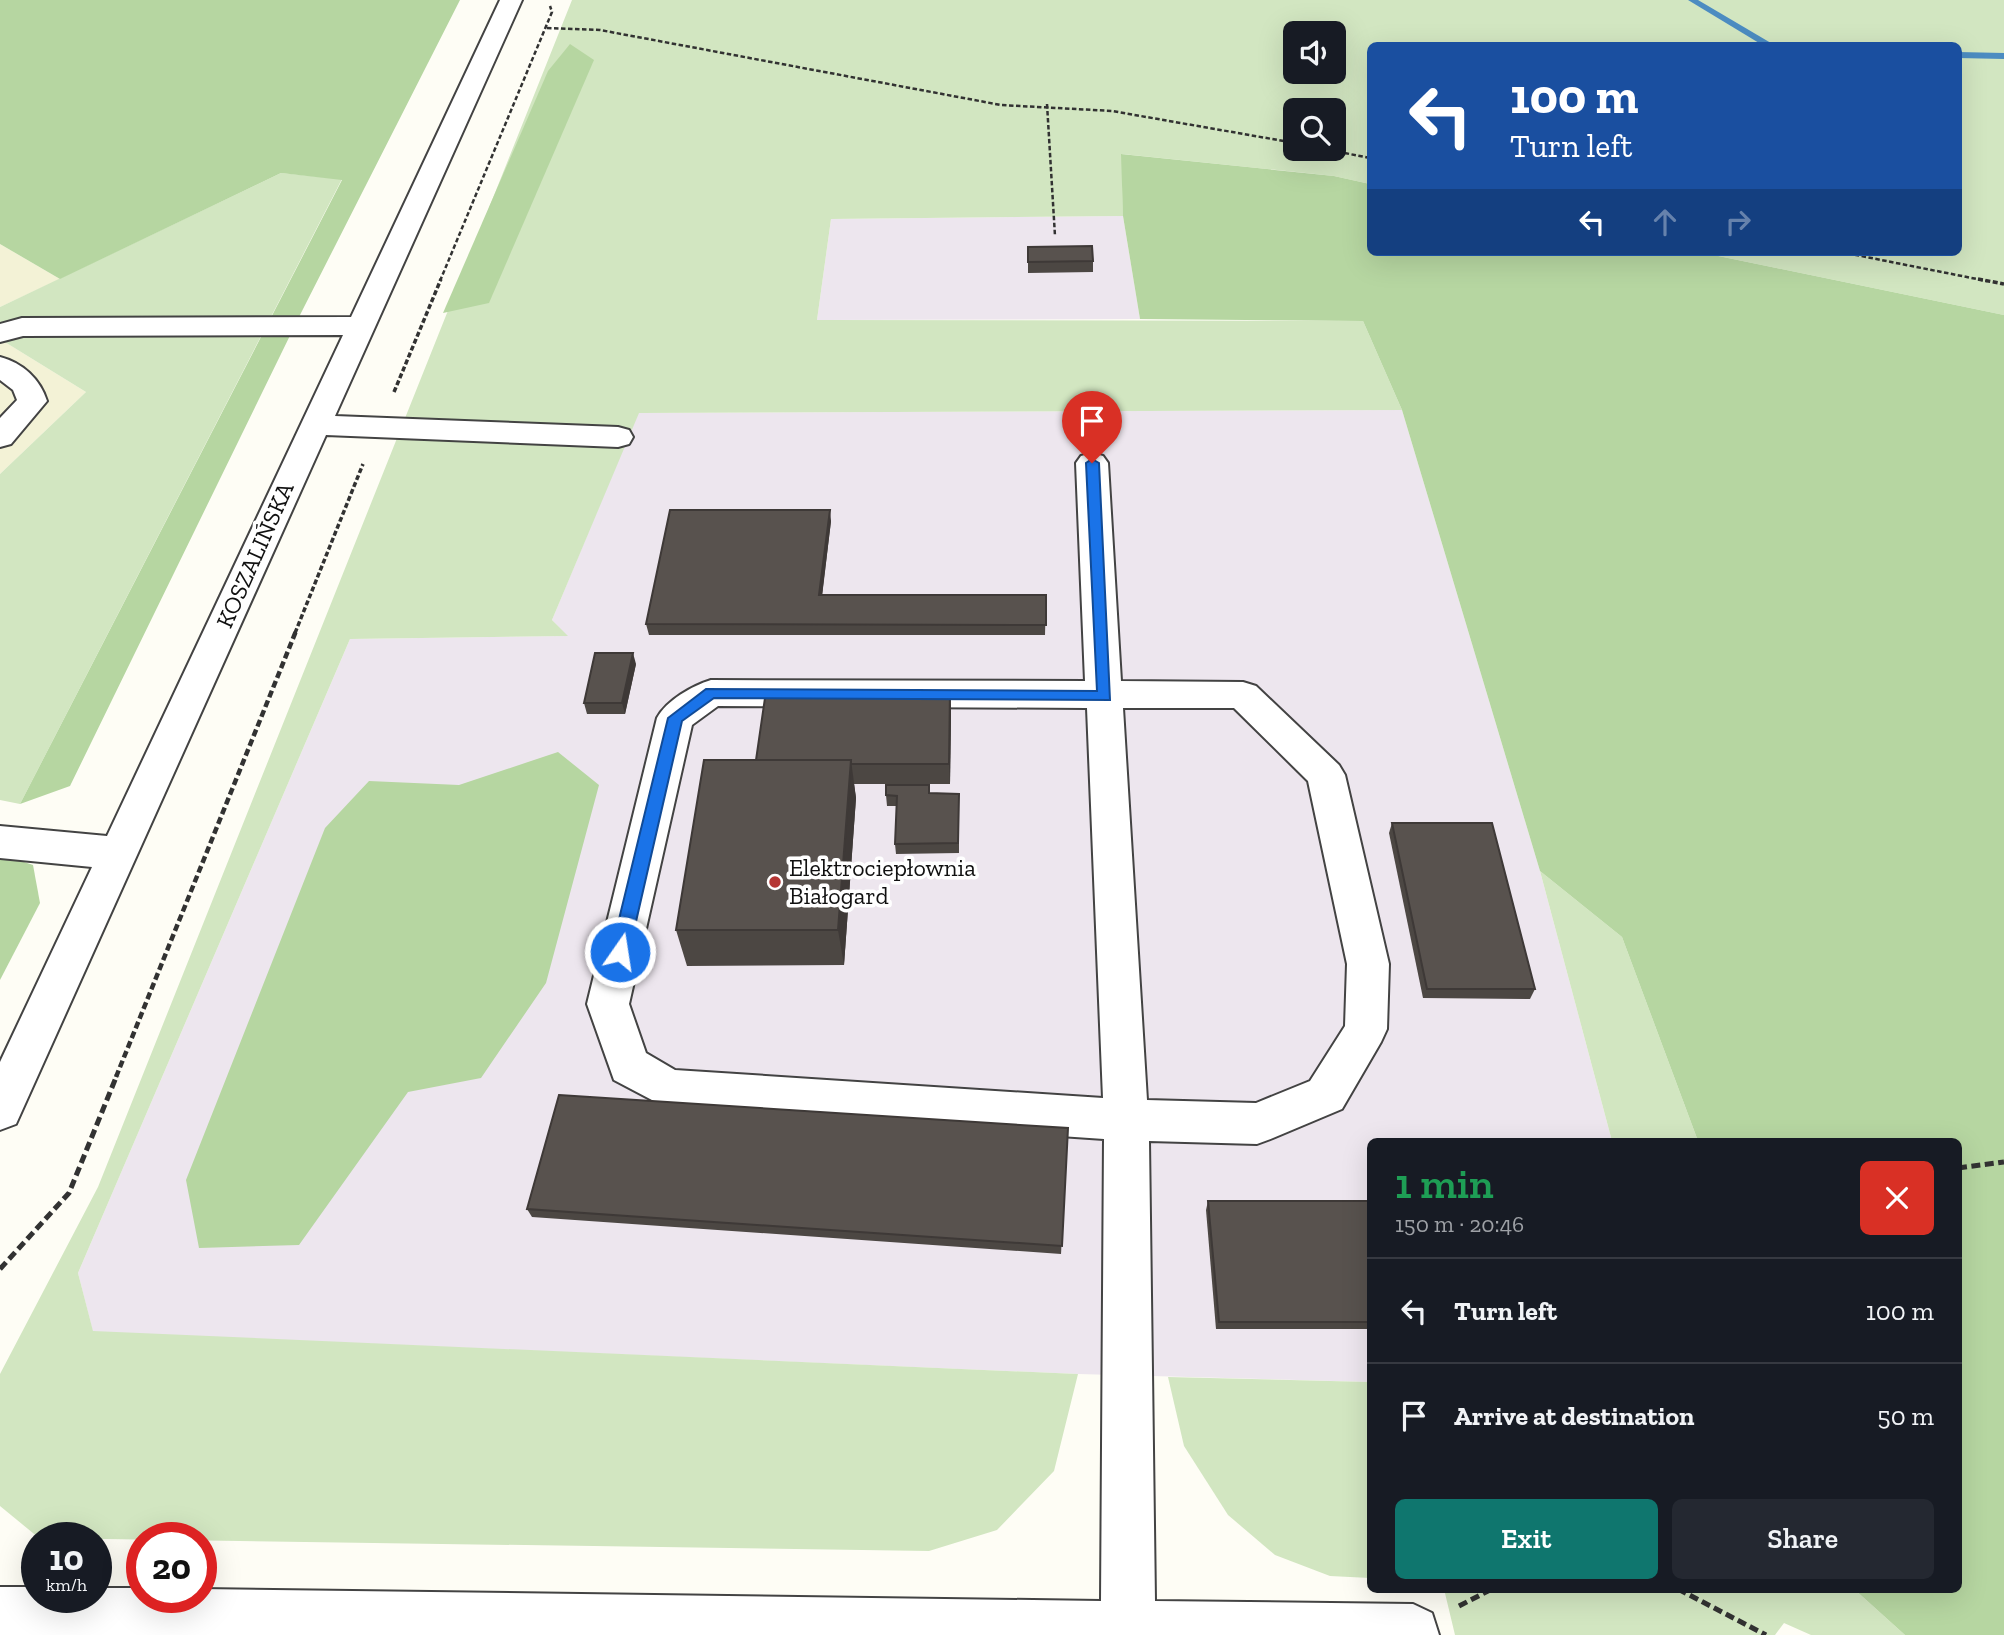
<!DOCTYPE html>
<html lang="en">
<head>
<meta charset="utf-8">
<style>
	:root { --surface:#171b24; --page:#242831; --text:#f1f3f6; --muted:#9ea1a6; --line:#363941; --accent:#0f766e }
	body { margin:0; font-family:"Zilla Slab",serif; background:var(--page); color:var(--text); height:100vh; display:flex; flex-direction:column; font-size:26px; white-space:nowrap }
	* { box-sizing:border-box; margin:0 }
	p { font-size:23px; color:var(--muted) }
	.icon { flex:none; width:38px; height:38px; fill:none; stroke:currentColor; stroke-width:2; stroke-linecap:round; stroke-linejoin:round }
	.map { position:relative; flex:1; overflow:hidden }
	.side { position:absolute; left:1367px; top:1138px; width:595px; height:455px; display:flex; flex-direction:column; background:var(--surface); border-radius:10px; box-shadow:0 7px 28px #0002 }
	.side>* { flex:none }
	.top-card { position:absolute; left:1367px; top:42px; width:595px; height:214px; border-radius:10px; box-shadow:0 7px 28px #0002; background:#1a4fa0; color:#fff; overflow:hidden }
	.buttons { position:absolute; left:1283px; top:21px; display:grid; gap:14px }
	.buttons a { display:grid; place-items:center; width:63px; height:63px; border-radius:10px; background:var(--surface); box-shadow:0 7px 28px #0002; font-size:35px }
	.speed { position:absolute; left:21px; top:1522px; display:flex; gap:14px; font-size:35px; font-weight:700; text-align:center }
	.speed>* { display:grid; place-content:center; width:91px; height:91px; border-radius:50%; background:var(--surface); box-shadow:0 7px 28px #0002; line-height:1 }
	.speed small { font-size:18px; font-weight:400 }
	.speed .limit { border:10px solid #d22; background:#fff; color:#111 }
	.pin { position:absolute; display:grid; place-items:center; width:60px; height:60px; color:#fff; margin:-72px -30px; border-radius:50% 50% 50% 0; rotate:-45deg; box-shadow:0 0 7px #0007 }
	.pin .icon { rotate:45deg }
	.me { position:absolute; width:77px; margin:-38px; rotate:13deg; stroke-linejoin:round; filter:drop-shadow(0 0 5px #0008) }
	.turn { display:flex; align-items:center; gap:24px; height:147px; padding:0 28px; font-size:32px }
	.turn .icon { width:91px; height:91px; stroke-width:2.5 }
	.turn b { display:block; font-size:49px; line-height:60px }
	.lanes { display:flex; align-items:center; height:66px; padding:0 28px; background:#0003; justify-content:center; gap:35px; direction:ltr }
	.lanes .off { opacity:.35 }
	.round { display:grid; place-items:center; flex:none; width:74px; height:74px; border-radius:10px; background:var(--page) }
	.headline { display:flex; align-items:center; justify-content:space-between; height:119px; padding:0 28px }
	h1 { font-size:42px; font-weight:600; line-height:52px; color:#1e9e55 }
	.button { display:flex; gap:14px; margin-top:auto; padding:14px 28px }
	.button a { flex:1; height:80px; border-radius:10px; background:var(--accent); color:#fff; font-size:28px; font-weight:600; line-height:80px; text-align:center }
	.button a+a { background:var(--page); color:var(--text) }
	ul { padding:0; list-style:none }
	li { display:flex; align-items:center; gap:21px; height:105px; padding:0 28px; border-top:2px solid var(--line) }
	li div { flex:1 }
	li b { display:block; font-size:26px }
	li em { font-style:normal }
	.map>svg:first-child { display:block }
	.industrial { fill:#ede6ee }
	.farmland { fill:#f3f2d6 }
	.green { fill:#d2e6c1; fill-rule:evenodd }
	.forest { fill:#b6d6a1 }
	.lines { fill:none; stroke-linecap:round; stroke-linejoin:round }
	.stream { fill:#4c8cc1; fill-rule:evenodd }
	.minor-casing { stroke:#434343; stroke-width:4 }
	.path-far3 { stroke:#323232; stroke-width:2.5; stroke-dasharray:4.5 2.5; stroke-linecap:butt }
	.path-far2 { stroke:#323232; stroke-width:3.5; stroke-dasharray:5 2.5; stroke-linecap:butt }
	.path-far1 { stroke:#323232; stroke-width:4.5; stroke-dasharray:7 3.5; stroke-linecap:butt }
	.path { stroke:#323232; stroke-width:5; stroke-dasharray:9 4.5; stroke-linecap:butt }
	.minor { fill:#fff; fill-rule:evenodd }
	.wall { fill:#4c4743 }
	.shaded-wall { fill:#3e3937 }
	.building { fill:#58524e; stroke:#3e3937; stroke-width:2 }
	.route { fill:#1a73e8; stroke:#114b97; stroke-width:2 }
	.poi-dot { fill:#b53634; stroke:#fff; stroke-width:2.5 }
	.labels { text-anchor:middle; stroke-width:7; stroke-linejoin:round; paint-order:stroke }
	.street-label { font-size:24px; fill:#101010; stroke:#fff }
	.poi-label { font-size:24px; fill:#101010; stroke:#fff; text-anchor:start }
</style>
</head>
<body>
<div class="map">
<svg width="2004" height="1635" viewBox="0 0 2004 1635">
	<rect width="100%" height="100%" fill="#fefdf5"/>
	<g class="industrial">
		<polygon points="1123,216 1140,319 817,320 831,219"/>
		<polygon points="1402,410 1540,871 1612,1141 1370,1141 1370,1382 1078,1374 93,1332 78,1273 350,639 567,636 552,620 638,413"/>
	</g>
	<g class="farmland">
		<polygon points="0,244 60,279 0,307"/>
		<polygon points="0,339 86,392 0,474"/>
	</g>
	<g class="green">
		<path d="M572,0H2004V315L1699,252H1958V46H1370V184L1334,176L1122,154L1123,216L831,219L817,320L1363,321L1402,410L639,413L552,620L568,636L350,639L78,1273L93,1331L1078,1374L1054,1471L997,1530L929,1551L39,1538L0,1506V1374L98,1187ZM1295,33H1334V72H1295ZM1295,110H1334V149H1295Z"/>
		<polygon points="281,173 342,179 20,804 0,800 0,474 86,392 0,339 0,307"/>
		<polygon points="1540,871 1622,937 1698,1141 1612,1141"/>
		<polygon points="1168,1377 1370,1382 1370,1578 1330,1576 1275,1555 1228,1515 1184,1446"/>
		<polygon points="1444,1589 1854,1589 1905,1635 1811,1635 1784,1623 1775,1635 1455,1635"/>
	</g>
	<g class="forest">
		<polygon points="0,0 460,0 301,313 70,786 20,804 342,180 281,173 60,279 0,244"/>
		<polygon points="570,44 594,60 489,303 443,313 548,71"/>
		<polygon points="1121,154 1334,176 1370,184 1370,252 1699,252 2004,315 2004,1635 1905,1635 1854,1589 1958,1589 1958,1141 1698,1141 1622,937 1540,871 1402,410 1363,321 1140,319 1123,216"/>
		<polygon points="558,752 599,785 546,983 481,1078 408,1092 299,1245 199,1248 186,1180 325,828 369,781 459,785"/>
		<polygon points="0,854 33,865 40,903 0,980"/>
	</g>
	<g class="lines">
		<g class="stream">
			<polygon points="1688,0 1698,0 1776,46 1764,46"/>
			<polygon points="1958,52 2004,53 2004,59 1958,58"/>
		</g>
		<g class="minor-casing">
			<g id="minor">
				<polygon points="500,0 522,0 335,416 618,427 629,430 633,437 629,444 618,447 326,435 16,1124 0,1130 0,1062 92,867 0,858 0,826 107,836 343,335 23,336 0,342 0,324 22,318 351,317"/>
				<path d="M0,357C23,363 40,379 47,401L11,444L0,447V418L17,400L13,390L0,380Z"/>
				<path d="M1092,453L1103,456L1108,463L1121,681L1243,682L1256,686L1339,765L1345,775L1389,964L1387,1029L1381,1042L1342,1109L1273,1138L1257,1144L1149,1141L1155,1601L1413,1604L1432,1613L1439,1635H0V1587H37V1598H96V1588H142V1598H201V1589L1101,1601L1104,1139L669,1109L614,1080L587,1004L657,718C667,700 692,686 711,680L1085,681L1076,463L1081,456ZM718,706L1087,708L1103,1098L675,1070L646,1053L629,1004L692,725ZM1123,708H1234L1308,781L1347,964L1345,1026L1310,1081L1256,1103L1147,1100Z"/>
			</g>
		</g>
		<g class="path-far3">
			<polyline points="547,28 600,30 1001,105 1112,111 1295,143"/>
			<polyline points="1047,104 1055,236"/>
			<polyline points="1324,149 1370,158"/>
			<polyline points="1841,252 1987,281"/>
			<polyline points="440,281 552,12 550,6"/>
		</g>
		<g class="path-far2">
			<polyline points="1978,279 2004,284"/>
			<polyline points="394,392 441,279"/>
			<polyline points="295,633 363,464"/>
		</g>
		<polyline class="path-far1" points="116,1077 296,631"/>
		<g class="path">
			<polyline points="1958,1168 2004,1162"/>
			<polyline points="0,1269 69,1193 117,1075"/>
			<polyline points="1678,1589 1766,1635"/>
			<polyline points="1459,1606 1492,1589"/>
		</g>
		<use href="#minor" class="minor"/>
	</g>
	<g class="wall">
		<polygon points="1028,247 1093,261 1093,272 1028,273"/>
		<polygon points="831,521 822,595 1046,595 1045,635 649,635 646,624"/>
		<polygon points="636,664 625,714 587,714 584,703"/>
		<polygon points="950,691 951,712 950,784 854,784 856,798 844,965 687,966 676,930 756,760"/>
		<polygon points="929,793 959,794 959,853 896,854 895,844 897,806 887,806 886,795"/>
		<polygon points="1392,823 1535,989 1530,999 1423,998 1389,833"/>
		<polygon points="1068,1128 1061,1254 532,1217 527,1209"/>
		<polygon points="1208,1201 1370,1201 1370,1329 1216,1329 1206,1210"/>
	</g>
	<g class="shaded-wall">
		<polygon points="830,510 831,521 821,605 819,595"/>
		<polygon points="633,653 636,664 625,714 622,703"/>
		<polygon points="950,691 951,712 950,784 949,764"/>
		<polygon points="851,760 856,798 844,965 838,930"/>
	</g>
	<g class="building">
		<polygon points="1092,246 1093,261 1028,262 1028,247"/>
		<polygon points="670,510 830,510 819,595 1046,595 1046,625 646,624"/>
		<polygon points="595,653 633,653 622,703 584,703"/>
		<polygon points="766,691 950,691 949,764 851,764 851,760 756,760"/>
		<polygon points="704,760 851,760 838,930 676,930"/>
		<polygon points="886,785 929,785 929,793 959,794 958,843 895,844 897,796 886,795"/>
		<polygon points="1392,823 1492,823 1535,989 1427,989"/>
		<polygon points="559,1095 1068,1128 1062,1246 527,1209"/>
		<polygon points="1208,1201 1370,1201 1370,1322 1219,1322"/>
	</g>
	<polygon class="route" points="1092,459 1099,463 1110,700 714,698 682,721 629,952 626,957 614,957 611,952 668,718 706,689 1097,691 1086,463"/>
	<circle class="poi-dot" cx="775" cy="882" r="7"/>
	<g class="labels">
		<g class="street-label">
			<text transform="translate(255 555) rotate(-66)" y="8">KOSZALIŃSKA</text>
		</g>
		<g class="poi-label">
			<text x="789" y="876">Elektrociepłownia<tspan x="789" dy="28">Białogard</tspan></text>
		</g>
	</g>
</svg>
<div class="buttons">
<a><svg class="icon" aria-label="sound" viewBox="0 0 24 24"><path d="M4 9h4l5-4v14l-5-4H4zM17 9q2 3 0 6"/></svg></a>
<a><svg class="icon" aria-label="search" viewBox="0 0 24 24"><circle cx="10" cy="10" r="6"/><path d="M15 15l6 6"/></svg></a>
</div>
<div class="speed"><div>10<small>km/h</small></div><div class="limit">20</div></div>
<div class="pin" style="left:1092px;top:463px;background:#d93025"><svg class="icon" aria-label="arrive" viewBox="0 0 24 24"><path d="M6 21V4h12l-3 4 3 4H6"/></svg></div>
<svg class="me" style="left:620px;top:952px" viewBox="-20 -20 40 40"><circle r="17" fill="#1a73e8" stroke="#fff" stroke-width="3"/><path d="M0-11L8 9 0 5-8 9z" fill="#fff"/></svg>
<div class="top-card">
<div class="turn"><svg class="icon" aria-label="left" viewBox="0 0 24 24"><path d="M17 20v-9H6M10 6l-5 5 5 5"/></svg><div><b>100 m</b>Turn left</div></div>
<div class="lanes"><svg class="icon" aria-label="left" viewBox="0 0 24 24"><path d="M17 20v-9H6M10 6l-5 5 5 5"/></svg><svg class="icon off" aria-label="ahead" viewBox="0 0 24 24"><path d="M12 20V5M6 11l6-6 6 6"/></svg><svg class="icon off" aria-label="right" viewBox="0 0 24 24"><path d="M7 20v-9h11M14 6l5 5-5 5"/></svg></div>
</div>
<section class="side">
<div class="headline"><div><h1>1 min</h1><p>150 m · 20:46</p></div><a class="round" style="background:#d93025;color:#fff"><svg class="icon" aria-label="close" viewBox="0 0 24 24"><path d="M6 6l12 12M18 6L6 18"/></svg></a></div>
<ul>
<li><svg class="icon" aria-label="left" viewBox="0 0 24 24"><path d="M17 20v-9H6M10 6l-5 5 5 5"/></svg><div><b>Turn left</b></div><em>100 m</em></li>
<li><svg class="icon" aria-label="arrive" viewBox="0 0 24 24"><path d="M6 21V4h12l-3 4 3 4H6"/></svg><div><b>Arrive at destination</b></div><em>50 m</em></li>
</ul>
<div class="button"><a>Exit</a><a>Share</a></div>
</section>
</div>
</body>
</html>
